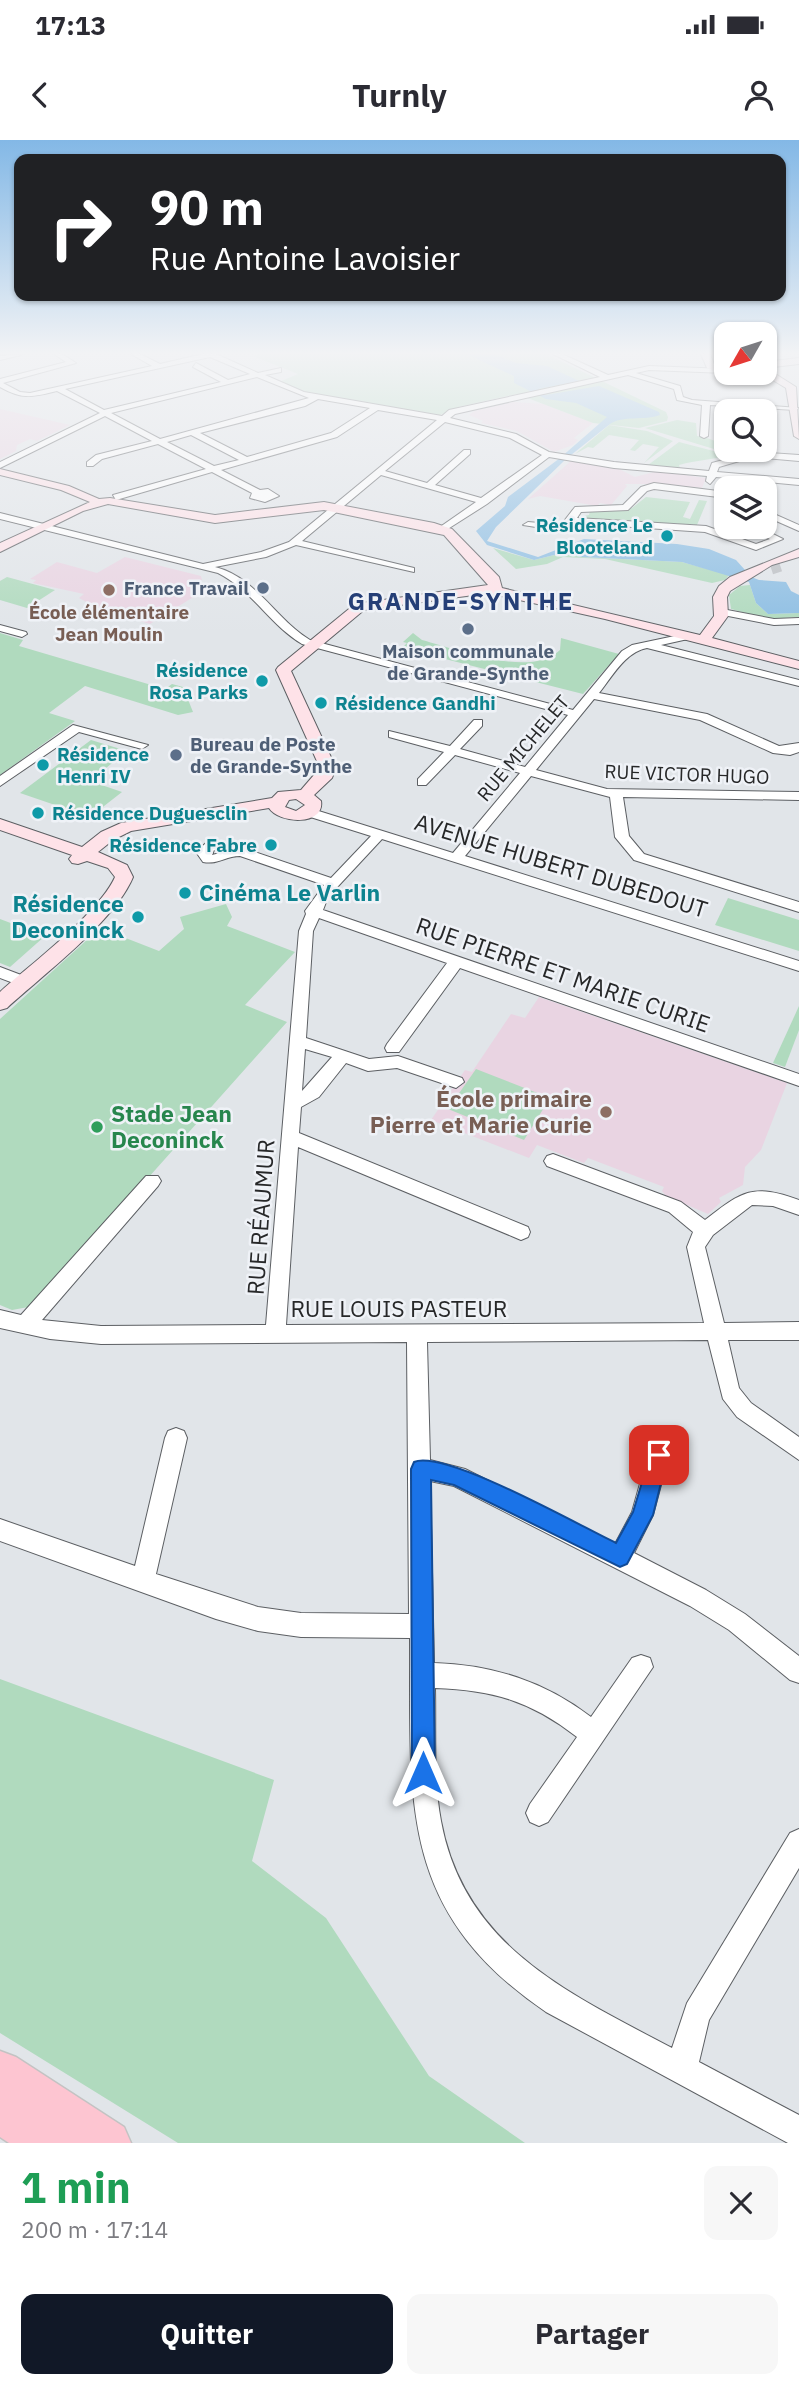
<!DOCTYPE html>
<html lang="fr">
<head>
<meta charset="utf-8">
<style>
	:root { --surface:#fff; --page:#f7f7f7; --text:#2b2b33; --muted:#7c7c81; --accent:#111827 }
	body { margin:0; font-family:"IBM Plex Sans",sans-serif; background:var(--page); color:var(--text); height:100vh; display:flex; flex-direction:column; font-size:26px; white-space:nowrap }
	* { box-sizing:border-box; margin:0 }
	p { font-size:23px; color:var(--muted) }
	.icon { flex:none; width:38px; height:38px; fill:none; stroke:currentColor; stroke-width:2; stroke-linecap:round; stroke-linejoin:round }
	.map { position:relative; height:2003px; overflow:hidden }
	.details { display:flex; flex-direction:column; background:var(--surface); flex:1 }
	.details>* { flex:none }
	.guide { position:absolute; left:14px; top:14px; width:772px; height:147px; border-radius:14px; box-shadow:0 2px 5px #0004; background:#202124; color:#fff; overflow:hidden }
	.needle { width:46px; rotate:231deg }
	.tools { position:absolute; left:714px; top:182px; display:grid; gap:14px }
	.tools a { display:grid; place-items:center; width:63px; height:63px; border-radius:14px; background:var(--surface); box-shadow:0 2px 5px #0004; font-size:35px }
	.pin { position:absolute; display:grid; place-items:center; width:60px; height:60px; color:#fff; margin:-30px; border-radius:14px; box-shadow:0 4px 10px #0006 }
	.me { position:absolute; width:77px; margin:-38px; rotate:0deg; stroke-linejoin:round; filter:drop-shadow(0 0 5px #0008) }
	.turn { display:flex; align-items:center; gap:24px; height:147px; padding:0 21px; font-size:32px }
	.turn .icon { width:91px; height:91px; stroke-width:2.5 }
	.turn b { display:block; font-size:49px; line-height:60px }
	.round { display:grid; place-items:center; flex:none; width:74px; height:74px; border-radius:14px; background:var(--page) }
	.summary { display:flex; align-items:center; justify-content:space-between; height:119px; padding:0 21px }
	h1 { font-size:42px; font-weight:800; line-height:52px; color:#1e9e55 }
	.button { display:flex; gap:14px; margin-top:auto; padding:14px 21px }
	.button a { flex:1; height:80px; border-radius:14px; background:var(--accent); color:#fff; font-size:28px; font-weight:800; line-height:80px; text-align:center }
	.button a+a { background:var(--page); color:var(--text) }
	.status { display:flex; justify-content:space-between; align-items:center; height:49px; padding:0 35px; background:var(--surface); direction:ltr }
	.status svg { height:19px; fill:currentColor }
	header { display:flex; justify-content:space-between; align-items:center; height:91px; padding:0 21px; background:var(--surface); font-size:32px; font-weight:800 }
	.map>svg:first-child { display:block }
	.education { fill:#e9d4e2 }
	.green { fill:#b0dabe }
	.water { fill:#8dbee3 }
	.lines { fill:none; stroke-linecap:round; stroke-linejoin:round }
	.secondary-tunnel-far1 { stroke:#bcbfc3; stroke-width:10; stroke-dasharray:10 5; stroke-linecap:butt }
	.secondary-tunnel { stroke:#bcbfc3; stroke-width:13; stroke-dasharray:13 7; stroke-linecap:butt }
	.street-casing { stroke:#5c5f63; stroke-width:2 }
	.secondary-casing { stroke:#5c5f63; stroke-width:2 }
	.primary-casing { stroke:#c3c3c3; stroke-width:3 }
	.street { fill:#fff; fill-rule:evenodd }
	.secondary { fill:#fee2e8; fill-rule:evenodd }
	.primary { fill:#fdc5d1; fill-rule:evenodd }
	.route { fill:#1a73e8; stroke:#114b97; stroke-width:2 }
	.culture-dot { fill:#0f9aa8; stroke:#eff2f7; stroke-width:2.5 }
	.service-dot { fill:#5c6f8a; stroke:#eff2f7; stroke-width:2.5 }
	.education-dot { fill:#8d6e63; stroke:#eff2f7; stroke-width:2.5 }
	.leisure-dot { fill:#2e9e5b; stroke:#eff2f7; stroke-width:2.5 }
	.labels { text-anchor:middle; stroke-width:5; stroke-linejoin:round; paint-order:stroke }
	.far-culture-label { font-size:19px; font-weight:bold; fill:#0d838f; stroke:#eff2f7; text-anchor:end }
	.far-service-label { font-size:19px; font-weight:bold; fill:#4e5e75; stroke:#eff2f7; text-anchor:end }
	.far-education-label { font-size:19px; font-weight:bold; fill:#785e54; stroke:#eff2f7 }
	.far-street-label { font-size:19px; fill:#272829; stroke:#eff2f7 }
	.street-label { font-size:23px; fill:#272829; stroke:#eff2f7 }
	.culture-label { font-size:23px; font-weight:bold; fill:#0d838f; stroke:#eff2f7; text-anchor:start }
	.education-label { font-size:23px; font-weight:bold; fill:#785e54; stroke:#eff2f7; text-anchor:end }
	.leisure-label { font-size:23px; font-weight:bold; fill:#27864d; stroke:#eff2f7; text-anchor:start }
	.far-district-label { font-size:24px; font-weight:bold; letter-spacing:2px; fill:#253f77; stroke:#eff2f7 }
</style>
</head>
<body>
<div class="status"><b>17:13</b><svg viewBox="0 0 49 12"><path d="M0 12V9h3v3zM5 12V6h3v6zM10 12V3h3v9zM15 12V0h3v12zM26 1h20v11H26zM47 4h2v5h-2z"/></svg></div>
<header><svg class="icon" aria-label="back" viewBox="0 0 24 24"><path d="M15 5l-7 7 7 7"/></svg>Turnly<svg class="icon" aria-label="person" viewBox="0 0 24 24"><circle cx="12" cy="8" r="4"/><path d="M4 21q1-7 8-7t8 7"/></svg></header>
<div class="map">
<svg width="799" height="2003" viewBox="0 0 799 2003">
	<rect width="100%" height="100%" fill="#e1e5e9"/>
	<g class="education">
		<polygon points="513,262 544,264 593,283 574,298 578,300 573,305 554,312 517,291 481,283 483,281 469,275 474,271"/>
		<polygon points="0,269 70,285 37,301 30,299 17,305 16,311 0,319"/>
		<polygon points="571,321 617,328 635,337 658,331 706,338 702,348 662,344 625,344 627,346 611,365 600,363 597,366 540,356 528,359"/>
		<polygon points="125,417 201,436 202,440 191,448 203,451 150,484 96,467 79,458 84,454 33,443 36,440 30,439 57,422 97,433"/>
		<polygon points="539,857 787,943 761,1010 745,1027 743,1045 719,1058 721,1062 708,1074 666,1056 662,1051 664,1047 588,1018 584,1023 537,1005 529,1018 431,980 465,930 472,932 511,874 525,878"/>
	</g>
	<g class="green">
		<polygon points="259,214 546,214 666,272 668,277 667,281 639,288 593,283 517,254 458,267 440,275 307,252 279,242 298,234 253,216"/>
		<path d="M677,280L696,283L697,296C712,297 727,308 743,314L737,316L645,288Z"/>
		<polygon points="609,285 647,291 673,301 644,323 659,307 643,304 635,311 630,310 639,300 609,295 593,308 588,307 575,314"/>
		<path d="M679,302L729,315C712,320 697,320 679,325L680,328L648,325Z"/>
		<polygon points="646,357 690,362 683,377 690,379 699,360 707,361 697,385 574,378 589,375 590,371 632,368"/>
		<polygon points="493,408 534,420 562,413 582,417 682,422 729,435 725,440 712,443 605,419 563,417 547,424 516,429"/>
		<polygon points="7,437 55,450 27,468 0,460 0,441"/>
		<polygon points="750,445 756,463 768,474 799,473 799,477 768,479 731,469 729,455 740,446"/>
		<polygon points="0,493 23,500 19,506 165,549 172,544 183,547 193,572 178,575 85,546 49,573 75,581 0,635"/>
		<path d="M413,493L422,500C456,509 531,539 560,510L561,498L619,514L583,554L402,508L407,503L403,502Z"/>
		<polygon points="91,600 127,611 90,641 122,652 90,677 20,653"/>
		<polygon points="728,758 799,780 799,811 715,785"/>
		<polygon points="226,764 232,777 227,786 295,812 245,865 287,882 34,1166 12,1170 0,1165 0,879 100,788 159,811 184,789 180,777"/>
		<polygon points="0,779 45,796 10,827 0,823"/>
		<polygon points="799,866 799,890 785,927 773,923"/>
		<polygon points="476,929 550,958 524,1000 448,969"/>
		<polygon points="0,1539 274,1640 252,1721 326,1778 429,1936 525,2003 178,2003 0,1893"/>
	</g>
	<path class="water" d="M466,214H494L516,223L547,226L579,241L538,249L546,255L599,246L659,272L660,275C644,281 623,275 610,284L566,319L496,387L487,401L538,417L584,399L677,404L709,409L736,420L745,430L741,433L759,440L786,442L791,451L799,455V473L768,474L756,463L749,442L682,422L582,417L562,413L534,420L487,405L476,391L505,366L508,357L560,318L607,277L576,263L546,259L514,243V236Z"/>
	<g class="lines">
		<polyline class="secondary-tunnel-far1" points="765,236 771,238"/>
		<polyline class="secondary-tunnel" points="771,428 780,425"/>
		<g class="street-casing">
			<g id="street">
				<polygon points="22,214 21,215 0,220 0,216"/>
				<path d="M54,214H62L76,223L3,243L20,252L30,253L152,226L131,214H140L160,224L203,214H216L258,233L281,228V232L265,235L304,252L442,276L449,270L600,237L553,214H562L608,235L649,226L726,229V233L649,230L636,233L680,246L683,257L692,260L799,268L795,270L710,265L708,296L704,298L700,296L702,265L677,260L674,249L628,235L455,274L450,278L516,294L549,312L614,322L709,331L712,323L753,312L799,315V321L753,317L719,327L717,332L799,339V345L716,337L710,344L706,341L707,336L614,328L549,317L487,364L443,392L440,391V387L476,362L381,335L302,401L414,428V432L296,405L266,417L215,427C256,437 275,479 310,500L573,570L622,511L632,505L684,494L688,495V499L661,505L799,540V546L647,508C625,512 612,537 599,553L707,574L779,606L799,603V612L790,615L773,613L700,580L594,559L536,630L607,649L799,652V660L623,657L629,696L644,714L799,762V772L634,720L615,697L610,657L531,636L465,716L799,821V831L382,699L328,757L323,770L799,934V946L460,828L399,912H387L385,908L387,904L447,823L319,778L313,791L306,898L369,919L398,916L462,938L464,942L456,948L397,928L368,931L346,923L319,957L301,967L299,993L528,1087L530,1092L528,1097L521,1100L514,1097L298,1007L286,1185L704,1183L687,1107L693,1092L669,1072L547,1026L544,1021L547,1016L553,1014L681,1062L705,1080C742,1051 753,1043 799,1060V1075L773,1066L752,1065L713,1095L705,1107L724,1183L799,1182V1200H728L739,1248L751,1263L799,1297V1320L737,1277L723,1259L708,1200L427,1202L430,1320L465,1329L615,1404L632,1372L650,1308L658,1305L666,1308L669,1315L653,1375L634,1413L706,1450L745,1474L799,1516V1543L790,1540L729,1490L690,1466L454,1346L430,1341L434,1523C493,1525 544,1541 591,1577L632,1518L641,1515L650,1518L653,1527L548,1682L539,1686L530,1682L526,1673L530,1664L577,1597C531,1561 493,1550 435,1548C436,1592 433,1638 441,1681C464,1807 570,1854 672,1908L687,1863L790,1693L799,1689V1728L709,1880L699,1922L799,1975V2003H788L546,1872C396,1770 411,1660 410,1498L301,1497L258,1491L216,1479L0,1401V1379L135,1426L165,1298L168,1291L176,1288L184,1291L187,1298L156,1434L258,1467L301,1473L409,1474L407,1202L101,1204L50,1199L0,1188V1170L21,1175L146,1036H158L161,1041L158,1046L42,1180L101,1186L266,1185L299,791L306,774L305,771L324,745L240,716C226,716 218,725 203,722L196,712L206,703C221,700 232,706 246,709L331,738L371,696L304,675L302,672L309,668L453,713L520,633L455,615L426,645H418V639L444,612L389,597V591L450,606L474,580H482V586L460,609L525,627L568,575L302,504C270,485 252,450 218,433L0,379V373L203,424L261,412L289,402L437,280L378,270L337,297L221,330L260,350L268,349L279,356L265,362L250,358L252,353L212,332L116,360L113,355L206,329L158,304L102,319L93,326H87V322L96,315L152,301L105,276L0,328V322L100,273L57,251C32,257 23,260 0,247V239L66,222ZM210,217L250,234L228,240L196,223L193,227L221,242L104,270L65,249ZM257,237L309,258L160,299L111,273ZM318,259L370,268L331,293L247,317L200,293L305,266ZM445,282L510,298L542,315L481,358L435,345L470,314V310H464L427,343L385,331ZM191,295L239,320L214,326L167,302ZM214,710L219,711L220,713L212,715ZM305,909L332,917L302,951Z"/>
				<polygon points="654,343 726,352 726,358 654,349 647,351 628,370 581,372 577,378 706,386 756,404 770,399 747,387 759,387 783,399 756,410 705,392 574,383 562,391 523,385 528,382 561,385 575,367 623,365 641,347"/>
				<polygon points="726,366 726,379 718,371"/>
				<polygon points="765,370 799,385 799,391 765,376"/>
				<polygon points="722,469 774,479 799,478 799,484 774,485 718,474 718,470"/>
				<polygon points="0,485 26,492 27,494 22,497 0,491"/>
				<polygon points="73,585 148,605 142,609 79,592 0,646 0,636"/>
				<polygon points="0,827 29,838 32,842 24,847 0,838"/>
			</g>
		</g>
		<g class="secondary-casing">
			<g id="secondary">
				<polygon points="701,214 710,214 714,224 726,228 726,233 729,233 707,228"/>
				<polygon points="799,218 799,224 765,228 765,222"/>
				<polygon points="771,235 777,235 796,247 799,299 794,296 786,248 771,239"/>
				<path d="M0,329L69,346L99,359L110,358L215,375L324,362L434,383L452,389L499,437L502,448L700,495L714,476L713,457L719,446L730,437L799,409V417L772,425L730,451L727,457L728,476L712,498L799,521V529L605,479L488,453L364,470L291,531L336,628L332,638L314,655L321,661C325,686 279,684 269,668L131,691L113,700L98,712L127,725L133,737C115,781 43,835 7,868L0,870V852C31,824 99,773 115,737L108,728L87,721L78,724L72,723L69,719L72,715L0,690V679L82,707L101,692L121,683L272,658L278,652L301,650L320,628L276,530L278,527L355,464L488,445L444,395L324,370L215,383L108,364L83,371L0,412V403L90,362L61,350L0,335ZM296,659L305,665L296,671L285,667L289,660Z"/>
			</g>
		</g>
		<g class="primary-casing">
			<polygon id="primary" points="0,1911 16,1917 124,1987 131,2003 9,2003 0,1997"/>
		</g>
		<use href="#street" class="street"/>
		<use href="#secondary" class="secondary"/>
		<use href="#primary" class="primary"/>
	</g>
	<linearGradient id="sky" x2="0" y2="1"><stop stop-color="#83b8e6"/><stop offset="0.43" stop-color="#f2f3f5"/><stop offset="1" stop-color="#f2f3f5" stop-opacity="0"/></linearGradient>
	<rect width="799" height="495" fill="url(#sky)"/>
	<path class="route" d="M659,1306L666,1309L668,1315L653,1375L627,1424L620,1427L454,1345L431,1340L435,1633L432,1642L423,1645L415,1642L412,1633L411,1329L414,1322C445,1309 580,1386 616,1403L633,1372L652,1309Z"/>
	<g class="culture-dot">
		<circle cx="667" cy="396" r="7"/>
		<circle cx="262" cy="541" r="7"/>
		<circle cx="321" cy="563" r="7"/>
		<circle cx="43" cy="625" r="7"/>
		<circle cx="38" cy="673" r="7"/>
		<circle cx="271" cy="705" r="7"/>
		<circle cx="185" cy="753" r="7"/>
		<circle cx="138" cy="777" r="7"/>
	</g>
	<g class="service-dot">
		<circle cx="263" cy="448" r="7"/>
		<circle cx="468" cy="489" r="7"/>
		<circle cx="176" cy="615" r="7"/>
	</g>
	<g class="education-dot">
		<circle cx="109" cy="450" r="7"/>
		<circle cx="606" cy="972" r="7"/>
	</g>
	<circle class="leisure-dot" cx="97" cy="987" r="7"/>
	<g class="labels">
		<g class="far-culture-label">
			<text x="653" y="392">Résidence Le<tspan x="653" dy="22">Blooteland</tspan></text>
			<text x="248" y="537">Résidence<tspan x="248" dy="22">Rosa Parks</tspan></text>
			<text x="335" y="570" text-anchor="start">Résidence Gandhi</text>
			<text x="57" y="621" text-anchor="start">Résidence<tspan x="57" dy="22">Henri IV</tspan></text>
			<text x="52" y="680" text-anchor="start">Résidence Duguesclin</text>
			<text x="257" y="712">Résidence Fabre</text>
		</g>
		<g class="far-service-label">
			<text x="249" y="455">France Travail</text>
			<text x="468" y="518" text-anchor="middle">Maison communale<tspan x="468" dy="22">de Grande-Synthe</tspan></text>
			<text x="190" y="611" text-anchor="start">Bureau de Poste<tspan x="190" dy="22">de Grande-Synthe</tspan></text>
		</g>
		<g class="far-education-label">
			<text x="109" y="479">École élémentaire<tspan x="109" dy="22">Jean Moulin</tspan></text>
		</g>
		<g class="far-street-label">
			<text transform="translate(523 608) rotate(-50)" y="7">RUE MICHELET</text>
			<text transform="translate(687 634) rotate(2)" y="7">RUE VICTOR HUGO</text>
		</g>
		<g class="street-label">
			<text transform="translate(561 726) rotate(17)" y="8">AVENUE HUBERT DUBEDOUT</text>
			<text transform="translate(563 835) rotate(19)" y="8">RUE PIERRE ET MARIE CURIE</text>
			<text transform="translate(261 1077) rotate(-86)" y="8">RUE RÉAUMUR</text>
			<text x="399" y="1177">RUE LOUIS PASTEUR</text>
		</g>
		<g class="culture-label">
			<text x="199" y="761">Cinéma Le Varlin</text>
			<text x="124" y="772" text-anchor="end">Résidence<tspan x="124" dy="26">Deconinck</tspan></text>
		</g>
		<g class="education-label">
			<text x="592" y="967">École primaire<tspan x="592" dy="26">Pierre et Marie Curie</tspan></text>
		</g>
		<g class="leisure-label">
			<text x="111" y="982">Stade Jean<tspan x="111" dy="26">Deconinck</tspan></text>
		</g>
		<g class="far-district-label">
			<text x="461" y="470">GRANDE-SYNTHE</text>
		</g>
	</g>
</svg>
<div class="tools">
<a><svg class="needle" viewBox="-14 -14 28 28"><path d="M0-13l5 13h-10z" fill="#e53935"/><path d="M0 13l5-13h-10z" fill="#7c7c81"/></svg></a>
<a><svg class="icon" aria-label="search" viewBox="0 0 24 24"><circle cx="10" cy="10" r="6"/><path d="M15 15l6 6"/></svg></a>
<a><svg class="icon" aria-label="layers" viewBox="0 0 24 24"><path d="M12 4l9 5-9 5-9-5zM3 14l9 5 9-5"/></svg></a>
</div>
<div class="pin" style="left:659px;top:1315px;background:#d93025"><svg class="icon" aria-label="arrive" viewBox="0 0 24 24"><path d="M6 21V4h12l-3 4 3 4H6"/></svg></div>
<svg class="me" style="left:423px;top:1633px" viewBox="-20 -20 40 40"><path d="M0-17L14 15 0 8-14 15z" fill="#1a73e8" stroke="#fff" stroke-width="4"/></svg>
<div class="guide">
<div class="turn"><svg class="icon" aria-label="right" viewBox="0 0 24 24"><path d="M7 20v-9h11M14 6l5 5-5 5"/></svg><div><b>90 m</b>Rue Antoine Lavoisier</div></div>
</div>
</div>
<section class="details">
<div class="summary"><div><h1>1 min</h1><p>200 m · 17:14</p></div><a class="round"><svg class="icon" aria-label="close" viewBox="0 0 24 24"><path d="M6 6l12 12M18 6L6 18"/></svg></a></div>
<div class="button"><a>Quitter</a><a>Partager</a></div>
</section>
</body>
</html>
